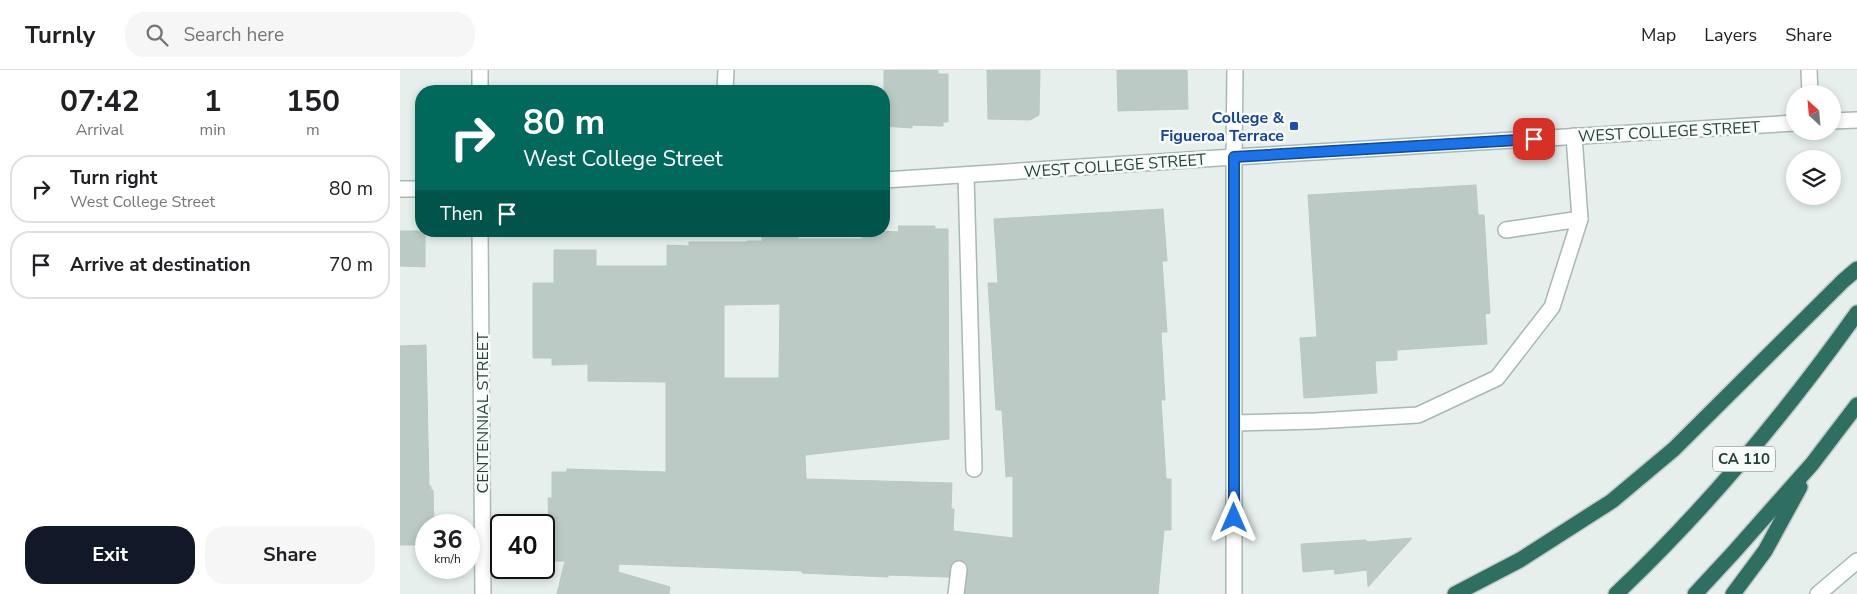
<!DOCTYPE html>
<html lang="en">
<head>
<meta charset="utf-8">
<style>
	:root { --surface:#fff; --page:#f6f6f6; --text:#202124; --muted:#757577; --line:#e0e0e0; --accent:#111827 }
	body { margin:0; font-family:"Nunito Sans",sans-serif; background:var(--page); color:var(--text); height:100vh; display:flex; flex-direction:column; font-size:19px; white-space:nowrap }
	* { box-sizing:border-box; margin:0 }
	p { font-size:16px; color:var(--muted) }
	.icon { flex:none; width:28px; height:28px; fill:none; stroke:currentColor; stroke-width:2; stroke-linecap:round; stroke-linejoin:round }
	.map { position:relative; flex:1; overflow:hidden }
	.sheet { display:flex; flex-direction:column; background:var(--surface); width:400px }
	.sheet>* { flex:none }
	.hud { position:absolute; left:15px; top:15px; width:475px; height:152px; border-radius:20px; box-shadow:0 2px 8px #0003; background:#00695c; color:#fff; overflow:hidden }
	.needle { width:32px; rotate:334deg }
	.tools { position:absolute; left:1386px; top:15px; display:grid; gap:10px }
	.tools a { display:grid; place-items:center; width:55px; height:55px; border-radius:50%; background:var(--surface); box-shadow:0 2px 8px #0003; font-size:25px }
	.speed { position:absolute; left:15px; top:444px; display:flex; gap:10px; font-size:25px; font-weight:700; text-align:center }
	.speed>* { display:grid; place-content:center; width:65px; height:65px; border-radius:50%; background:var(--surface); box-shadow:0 2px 8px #0003; line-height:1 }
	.speed small { font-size:12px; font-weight:400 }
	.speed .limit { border:2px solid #111; border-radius:8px; background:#fff; color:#111 }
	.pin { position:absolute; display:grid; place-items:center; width:42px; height:42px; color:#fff; margin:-21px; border-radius:10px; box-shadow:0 2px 8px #0006 }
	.me { position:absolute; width:55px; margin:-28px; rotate:0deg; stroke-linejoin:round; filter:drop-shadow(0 0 4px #0008) }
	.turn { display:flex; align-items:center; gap:18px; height:105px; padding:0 25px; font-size:22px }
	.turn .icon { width:65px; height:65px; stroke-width:2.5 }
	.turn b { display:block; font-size:35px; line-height:42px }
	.then { display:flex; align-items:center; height:48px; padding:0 25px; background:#0003; gap:10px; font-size:19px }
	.eta { display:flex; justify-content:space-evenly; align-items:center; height:85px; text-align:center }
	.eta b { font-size:30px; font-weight:700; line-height:35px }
	.primary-button { display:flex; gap:10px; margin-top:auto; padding:10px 25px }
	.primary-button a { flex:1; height:58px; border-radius:20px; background:var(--accent); color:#fff; font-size:20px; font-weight:700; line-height:58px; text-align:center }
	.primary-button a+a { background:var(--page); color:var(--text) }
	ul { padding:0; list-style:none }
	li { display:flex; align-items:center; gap:15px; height:68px; margin:0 10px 8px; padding:0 15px; border:2px solid var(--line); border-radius:20px }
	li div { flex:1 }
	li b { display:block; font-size:19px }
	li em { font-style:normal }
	header { display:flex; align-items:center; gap:30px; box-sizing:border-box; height:70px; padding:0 25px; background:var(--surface); border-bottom:1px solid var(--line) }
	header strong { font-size:24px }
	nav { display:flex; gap:28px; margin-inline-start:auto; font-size:18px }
	.search { width:350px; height:45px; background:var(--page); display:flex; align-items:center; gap:12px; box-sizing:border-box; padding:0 18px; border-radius:20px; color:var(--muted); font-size:19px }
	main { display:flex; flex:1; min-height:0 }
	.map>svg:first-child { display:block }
	.building { fill:#bbcac4; stroke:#b8c9c2; fill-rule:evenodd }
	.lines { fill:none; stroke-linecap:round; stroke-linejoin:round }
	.service-casing { stroke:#a8b8b2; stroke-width:18 }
	.minor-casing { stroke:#a8b8b2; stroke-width:18 }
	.tertiary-casing { stroke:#a8b8b2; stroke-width:18 }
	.motorway-casing { stroke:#c2cac8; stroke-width:18 }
	.service { stroke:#fff; stroke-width:15 }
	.minor { stroke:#fff; stroke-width:15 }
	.tertiary { stroke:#fff; stroke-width:15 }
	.motorway { stroke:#2f6f62; stroke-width:15 }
	.route-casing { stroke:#114b97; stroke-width:12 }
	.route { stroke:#1a73e8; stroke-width:9 }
	.transit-dot { fill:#1a4fb4; stroke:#f7fbf9; stroke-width:2 }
	.labels { text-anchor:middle; stroke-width:5; stroke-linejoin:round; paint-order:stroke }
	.shield { fill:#f7fbf9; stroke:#637a73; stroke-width:1 }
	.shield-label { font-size:15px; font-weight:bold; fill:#24423a }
	.transit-label { font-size:16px; font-weight:bold; fill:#164399; stroke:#f7fbf9; text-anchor:end }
	.street-label { font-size:16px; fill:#24423a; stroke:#f7fbf9 }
</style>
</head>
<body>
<header>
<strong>Turnly</strong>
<div class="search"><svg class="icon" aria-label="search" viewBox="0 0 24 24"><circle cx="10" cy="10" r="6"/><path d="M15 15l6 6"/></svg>Search here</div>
<nav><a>Map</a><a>Layers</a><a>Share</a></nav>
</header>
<main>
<section class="sheet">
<div class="eta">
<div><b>07:42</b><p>Arrival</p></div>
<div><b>1</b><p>min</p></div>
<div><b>150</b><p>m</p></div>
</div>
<ul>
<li><svg class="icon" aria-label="right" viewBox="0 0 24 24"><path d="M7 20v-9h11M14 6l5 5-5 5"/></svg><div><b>Turn right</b><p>West College Street</p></div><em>80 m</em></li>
<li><svg class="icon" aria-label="arrive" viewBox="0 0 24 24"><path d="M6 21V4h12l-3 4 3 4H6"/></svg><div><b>Arrive at destination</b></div><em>70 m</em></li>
</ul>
<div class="primary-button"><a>Exit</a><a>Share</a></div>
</section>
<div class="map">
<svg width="1457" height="524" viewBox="0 0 1457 524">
	<rect width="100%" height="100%" fill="#e6efeb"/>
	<g class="building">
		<polygon points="484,0 538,0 538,4 548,4 548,52 543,52 543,56 512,55 512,58 484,56"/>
		<polygon points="587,0 640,0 639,45 630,50 588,49"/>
		<polygon points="717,0 787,0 788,39 718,41"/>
		<polygon points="1076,115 1078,145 1084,145 1090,243 1085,244 1087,274 997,280 997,290 975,291 977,323 904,328 900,268 917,267 908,125"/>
		<path d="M763,139L767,191H762L767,262H761L765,330H761L766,409H771V460H764L758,524H565L568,496L565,492L560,490L551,494L549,507L488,505V507L402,503V501L219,494L218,502L270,517L269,524H157L165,491H150L148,428H152V402H167V399L266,402V312L188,311V294L152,295V288H133V213H154V180H196V196H267V175L289,176V172H347V171H362V167H398V169H462V164H479V161L499,162L498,156H535V159H548L549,369L405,385L406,409L552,413L551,439H554L553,461L613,468V406L606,407L602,340H596L588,213H598L594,149ZM380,234L379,308H324V235Z"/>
		<polygon points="0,161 25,161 25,197 0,196"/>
		<polygon points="26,275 29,416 31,416 31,420 33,420 34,455 26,455 26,475 0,475 0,276"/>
		<polygon points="1012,468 968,517 967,500 935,504 934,499 903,502 901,474 966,470 967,472"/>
	</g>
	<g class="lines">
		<g class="service-casing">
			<g id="service">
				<polyline points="325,21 326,0"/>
				<polyline points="1174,66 1180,149"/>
				<polyline points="566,105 574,399"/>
				<polyline points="0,119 21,119"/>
				<polyline points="835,353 915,351 1018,345 1097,308 1152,237 1180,149 1106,160"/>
				<polyline points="556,524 559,499"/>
			</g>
		</g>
		<g class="minor-casing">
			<g id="minor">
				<polyline points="80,0 80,21"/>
				<polyline points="1409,0 1410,24"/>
				<polyline points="484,110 834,87 835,0"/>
				<polyline points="80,161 83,524"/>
				<polyline points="1418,524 1457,491"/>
			</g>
		</g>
		<g class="tertiary-casing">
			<g id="tertiary">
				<polyline points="1432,51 1457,50"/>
				<polyline points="834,524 834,87 1395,53"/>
			</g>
		</g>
		<g class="motorway-casing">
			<g id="motorway">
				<polyline points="1055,524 1120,490 1212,431 1274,379 1443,211 1457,199"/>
				<path d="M1216,524C1306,439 1385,344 1457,243"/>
				<polyline points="1295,524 1333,483 1412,394 1457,335"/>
				<polyline points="1333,524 1365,481 1400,417"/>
			</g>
		</g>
		<use href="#service" class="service"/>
		<use href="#minor" class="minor"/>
		<use href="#tertiary" class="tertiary"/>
		<use href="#motorway" class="motorway"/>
	</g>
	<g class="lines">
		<g class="route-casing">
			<polyline id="route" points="834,448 834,87 1134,69"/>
		</g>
		<use href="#route" class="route"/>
	</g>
	<rect class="transit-dot" x="889" y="51" width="10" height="10" rx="2.5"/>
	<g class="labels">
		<rect class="shield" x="1313" y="376.5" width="62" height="25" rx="4"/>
		<g class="shield-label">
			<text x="1344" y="394">CA 110</text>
		</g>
		<g class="transit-label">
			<text x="884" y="53">College &amp;<tspan x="884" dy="18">Figueroa Terrace</tspan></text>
		</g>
		<g class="street-label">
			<text transform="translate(1269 61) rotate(-3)" y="6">WEST COLLEGE STREET</text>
			<text transform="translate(715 95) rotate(-4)" y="6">WEST COLLEGE STREET</text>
			<text transform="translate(82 343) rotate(-90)" y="6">CENTENNIAL STREET</text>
		</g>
	</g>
</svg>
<div class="tools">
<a><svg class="needle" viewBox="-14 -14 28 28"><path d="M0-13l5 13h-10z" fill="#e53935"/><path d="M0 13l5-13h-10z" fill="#757577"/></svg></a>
<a><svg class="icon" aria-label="layers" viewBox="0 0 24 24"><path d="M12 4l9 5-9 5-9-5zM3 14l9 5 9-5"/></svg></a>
</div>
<div class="speed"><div>36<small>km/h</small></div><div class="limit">40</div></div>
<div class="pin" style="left:1134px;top:69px;background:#d93025"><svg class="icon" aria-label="arrive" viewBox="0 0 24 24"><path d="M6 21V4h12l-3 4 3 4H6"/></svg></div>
<svg class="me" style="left:834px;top:448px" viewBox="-20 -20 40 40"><path d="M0-17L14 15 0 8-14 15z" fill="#1a73e8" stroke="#fff" stroke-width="4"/></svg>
<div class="hud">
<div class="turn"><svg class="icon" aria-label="right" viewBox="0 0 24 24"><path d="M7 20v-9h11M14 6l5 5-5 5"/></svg><div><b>80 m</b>West College Street</div></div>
<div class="then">Then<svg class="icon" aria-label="arrive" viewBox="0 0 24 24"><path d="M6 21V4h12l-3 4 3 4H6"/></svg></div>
</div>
</div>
</main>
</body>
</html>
